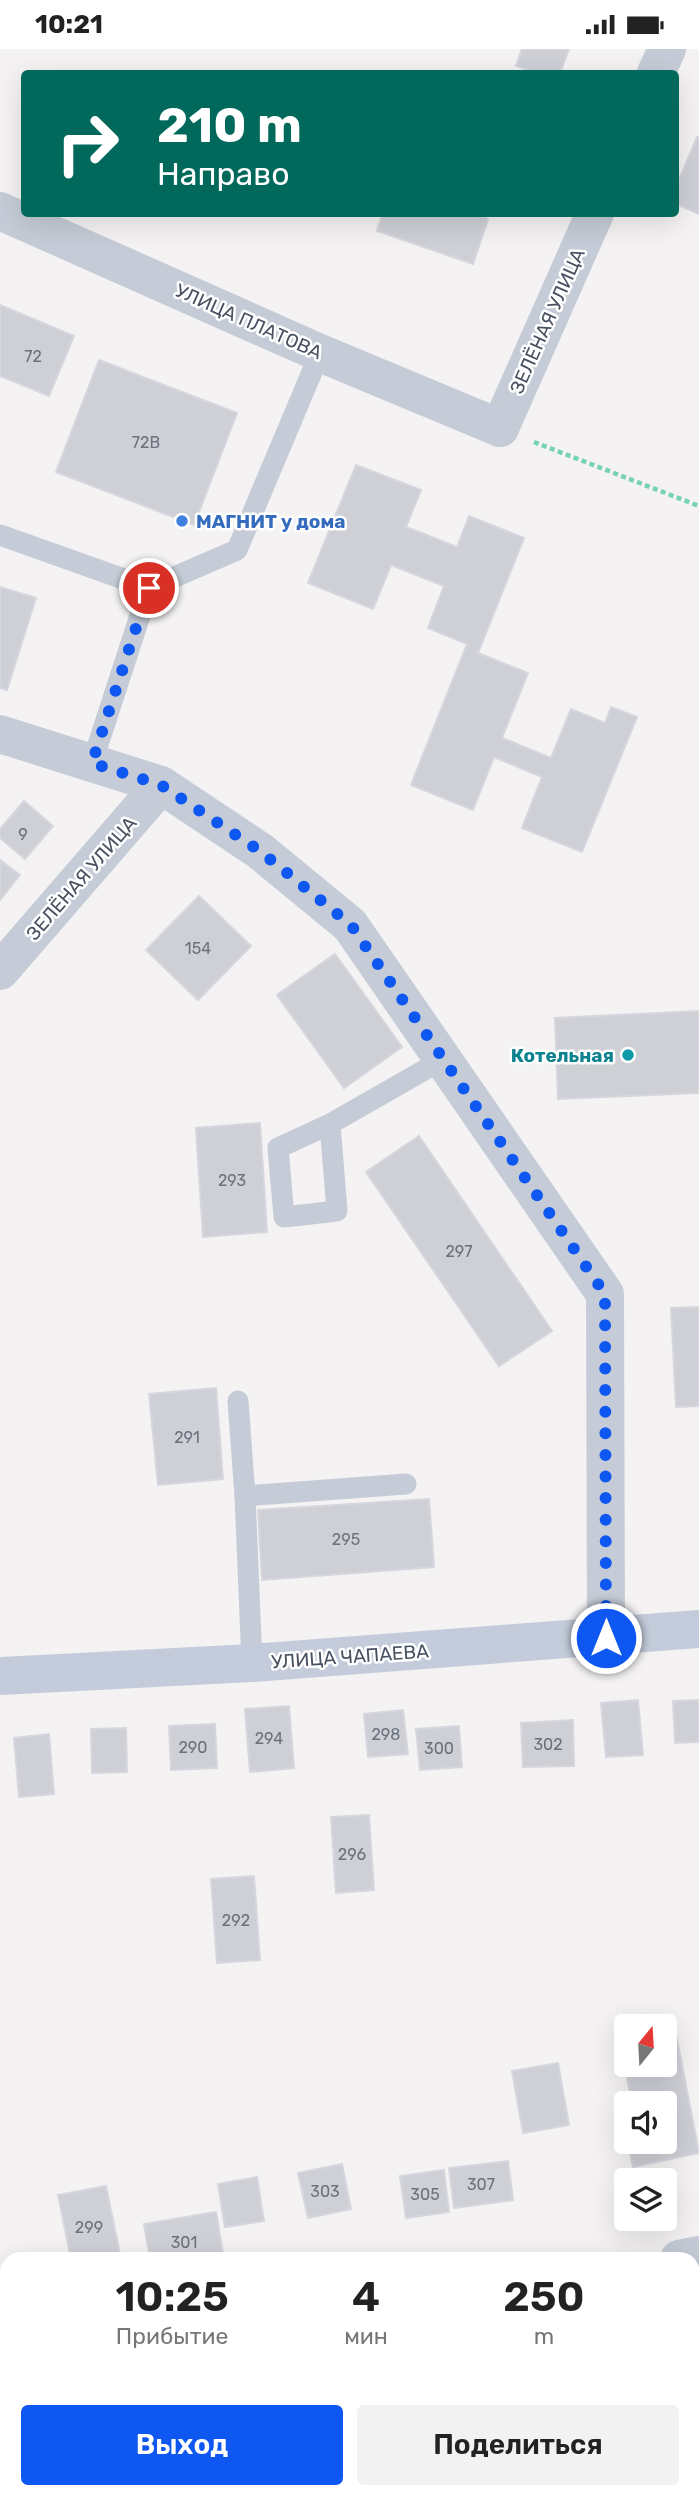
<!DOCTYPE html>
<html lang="ru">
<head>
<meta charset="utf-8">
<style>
	:root { --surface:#fff; --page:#f2f2f2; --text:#222; --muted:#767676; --accent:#0f57f1 }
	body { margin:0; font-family:Rubik,sans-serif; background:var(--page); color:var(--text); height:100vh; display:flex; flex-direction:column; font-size:26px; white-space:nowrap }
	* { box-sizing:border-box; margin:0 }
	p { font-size:23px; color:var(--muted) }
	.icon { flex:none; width:38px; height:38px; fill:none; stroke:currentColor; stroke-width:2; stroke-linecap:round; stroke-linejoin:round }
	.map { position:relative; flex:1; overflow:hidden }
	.details { position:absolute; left:0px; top:2203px; width:700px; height:247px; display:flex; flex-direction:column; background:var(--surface); border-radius:21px 21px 0 0; box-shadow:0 7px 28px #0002 }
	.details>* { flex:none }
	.hud { position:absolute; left:21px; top:21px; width:658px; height:147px; border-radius:7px; box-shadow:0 7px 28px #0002; background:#00695c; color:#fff; overflow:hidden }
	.needle { width:46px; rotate:18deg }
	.controls { position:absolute; left:614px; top:1965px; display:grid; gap:14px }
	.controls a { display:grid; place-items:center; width:63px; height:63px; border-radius:7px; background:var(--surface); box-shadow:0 7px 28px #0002; font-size:35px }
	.pin { position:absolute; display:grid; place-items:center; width:60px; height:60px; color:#fff; margin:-30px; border:4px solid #fff; border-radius:50%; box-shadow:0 2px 7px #0007 }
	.me { position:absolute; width:77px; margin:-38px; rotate:0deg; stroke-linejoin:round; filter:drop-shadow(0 0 5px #0008) }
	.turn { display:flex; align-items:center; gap:24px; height:147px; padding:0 21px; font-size:32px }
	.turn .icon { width:91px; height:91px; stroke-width:2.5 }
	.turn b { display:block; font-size:49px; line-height:60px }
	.eta { display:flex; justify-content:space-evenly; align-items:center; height:119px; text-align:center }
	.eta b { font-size:42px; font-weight:600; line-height:49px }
	.action { display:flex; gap:14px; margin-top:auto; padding:14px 21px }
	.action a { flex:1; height:80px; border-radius:7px; background:var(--accent); color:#fff; font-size:28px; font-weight:600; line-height:80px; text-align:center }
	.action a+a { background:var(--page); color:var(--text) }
	.status { display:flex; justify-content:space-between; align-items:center; height:49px; padding:0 35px; background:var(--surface); direction:ltr }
	.status svg { height:19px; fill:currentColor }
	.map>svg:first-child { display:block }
	.building { fill:#ced0d6; stroke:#d6d7de; stroke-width:2 }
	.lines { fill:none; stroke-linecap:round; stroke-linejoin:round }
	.path { stroke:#75d3b0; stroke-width:4.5; stroke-dasharray:5 3.5; stroke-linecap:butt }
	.service { stroke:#c5ccd7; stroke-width:21 }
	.minor { stroke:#c5ccd7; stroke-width:38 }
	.tertiary { stroke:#c5ccd7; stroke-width:38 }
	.secondary { stroke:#c4ccdb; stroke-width:38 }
	.route { stroke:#0f57f1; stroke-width:12; stroke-dasharray:0 21.6 }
	.shop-dot { fill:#3f7fe0; stroke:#fff; stroke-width:2.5 }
	.culture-dot { fill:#0f9aa8; stroke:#fff; stroke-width:2.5 }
	.labels { text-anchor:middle; stroke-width:5; stroke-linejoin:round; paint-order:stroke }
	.number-label { font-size:16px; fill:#6a727e }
	.street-label { font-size:19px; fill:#485261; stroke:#fff }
	.shop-label { font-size:19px; font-weight:bold; fill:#366cbe; stroke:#fff; text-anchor:start }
	.culture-label { font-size:19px; font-weight:bold; fill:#0d838f; stroke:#fff; text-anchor:end }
</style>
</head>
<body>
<div class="status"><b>10:21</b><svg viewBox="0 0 49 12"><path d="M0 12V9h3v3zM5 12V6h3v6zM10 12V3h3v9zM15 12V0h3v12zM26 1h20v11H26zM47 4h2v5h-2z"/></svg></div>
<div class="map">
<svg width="699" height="2449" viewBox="0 0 699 2449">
	<rect width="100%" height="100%" fill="#f4f2f2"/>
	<g class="building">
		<polygon points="522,0 569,0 560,24 536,24 516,17"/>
		<polygon points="697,88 699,89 699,165 676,155 676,138"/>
		<polygon points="383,164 473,164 488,170 473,215 377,182"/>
		<polygon points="0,256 74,287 49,347 0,327"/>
		<polygon points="99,311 237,364 194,476 56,423"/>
		<polygon points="356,416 421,441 406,478 457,498 469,467 524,489 478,604 528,624 502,689 551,709 571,660 605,674 611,658 637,668 582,803 522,779 542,728 494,708 473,761 411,736 467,595 428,579 444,537 391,516 373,560 308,534"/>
		<polygon points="0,538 36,549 7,641 0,639"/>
		<polygon points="24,752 53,777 25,810 0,789 0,780"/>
		<polygon points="0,811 20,826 0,851"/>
		<polygon points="199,847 251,897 198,951 146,901"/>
		<polygon points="335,905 402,998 344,1039 277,946"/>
		<polygon points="699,962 699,1044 558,1050 555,969"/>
		<polygon points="260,1074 267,1183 203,1188 196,1079"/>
		<polygon points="419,1087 552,1282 499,1317 366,1123"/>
		<polygon points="699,1258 699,1357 676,1358 671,1259"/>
		<polygon points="216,1339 223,1430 158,1436 149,1345"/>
		<polygon points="429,1450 434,1518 262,1531 258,1461"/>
		<polygon points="638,1651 643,1706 606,1708 601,1654"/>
		<polygon points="699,1651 699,1693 675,1694 673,1652"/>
		<polygon points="289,1657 294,1719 250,1723 245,1660"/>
		<polygon points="403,1661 408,1705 368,1708 364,1665"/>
		<polygon points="573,1671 574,1717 523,1718 521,1674"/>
		<polygon points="215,1675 217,1719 171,1721 169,1677"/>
		<polygon points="459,1677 462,1718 420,1721 416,1680"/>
		<polygon points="126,1679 127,1723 92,1724 91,1680"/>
		<polygon points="49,1685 54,1745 19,1748 14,1689"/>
		<polygon points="369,1766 374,1841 336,1844 331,1768"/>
		<polygon points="254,1827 260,1911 217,1914 211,1830"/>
		<polygon points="677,1990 699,2104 633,2118 627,2093 665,2093 665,2054 632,2054 626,2025 643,2021 642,2016 665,2016 665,1993"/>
		<polygon points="558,2014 569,2076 523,2084 512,2022"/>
		<polygon points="508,2112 513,2151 454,2159 449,2119"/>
		<polygon points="342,2115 351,2160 308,2169 298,2124"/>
		<polygon points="444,2121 449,2163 406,2169 400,2127"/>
		<polygon points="257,2128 264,2172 225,2178 218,2135"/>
		<polygon points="106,2137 121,2210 71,2210 58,2146"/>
		<polygon points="216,2163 224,2210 150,2210 144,2175"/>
		<polygon points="699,2278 699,2365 693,2366 693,2279"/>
		<polygon points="7,2418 7,2443 35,2443 36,2449 0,2449 0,2419"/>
		<polygon points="243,2443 289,2443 290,2449 244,2449"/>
	</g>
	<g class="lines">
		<polyline class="path" points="534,393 699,457"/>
		<g class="service">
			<polyline points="0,486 149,539 92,714"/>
			<polyline points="149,539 237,501 320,304"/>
			<polyline points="330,1075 337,1162 284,1168 278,1099 330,1075 442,1011"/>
			<polyline points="238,1352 245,1447 252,1614"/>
			<polyline points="245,1447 406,1435"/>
		</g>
		<g class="minor">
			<polyline points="656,24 667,0"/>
			<polyline points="500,379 595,164"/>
			<polyline points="0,685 161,736 260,802 350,876 605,1245 606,1589"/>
			<polyline points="0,922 161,736"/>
			<polyline points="679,2210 699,2206"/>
			<polyline points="0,2332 7,2330"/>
			<polyline points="405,2443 406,2449"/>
		</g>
		<polyline class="tertiary" points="0,162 320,304 500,379"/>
		<polyline class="secondary" points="0,1627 252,1614 699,1580"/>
	</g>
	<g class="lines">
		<polyline class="route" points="149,539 92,714 161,736 260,802 351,876 605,1245 606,1589"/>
	</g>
	<circle class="shop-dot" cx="182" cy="472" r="7"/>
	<circle class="culture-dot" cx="628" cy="1006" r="7"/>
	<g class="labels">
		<g class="number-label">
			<text x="33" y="313">72</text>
			<text x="146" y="399">72В</text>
			<text x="23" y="791">9</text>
			<text x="198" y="905">154</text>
			<text x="232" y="1137">293</text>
			<text x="459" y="1208">297</text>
			<text x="187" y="1394">291</text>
			<text x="346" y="1496">295</text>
			<text x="386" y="1691">298</text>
			<text x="269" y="1695">294</text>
			<text x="548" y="1701">302</text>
			<text x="193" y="1704">290</text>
			<text x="439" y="1705">300</text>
			<text x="352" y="1811">296</text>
			<text x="236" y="1877">292</text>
			<text x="481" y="2141">307</text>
			<text x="325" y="2148">303</text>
			<text x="425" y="2151">305</text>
			<text x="89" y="2184">299</text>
			<text x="184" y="2199">301</text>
		</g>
		<g class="street-label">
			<text transform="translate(249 272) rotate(24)" y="7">УЛИЦА ПЛАТОВА</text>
			<text transform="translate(547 272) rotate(-66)" y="7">ЗЕЛЁНАЯ УЛИЦА</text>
			<text transform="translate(81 829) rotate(-49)" y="7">ЗЕЛЁНАЯ УЛИЦА</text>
			<text transform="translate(350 1607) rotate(-4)" y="7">УЛИЦА ЧАПАЕВА</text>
		</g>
		<g class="shop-label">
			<text x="196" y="479">МАГНИТ у дома</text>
		</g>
		<g class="culture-label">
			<text x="614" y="1013">Котельная</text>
		</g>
	</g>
</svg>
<div class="controls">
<a><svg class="needle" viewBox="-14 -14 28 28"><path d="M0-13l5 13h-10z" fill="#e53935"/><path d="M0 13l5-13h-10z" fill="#767676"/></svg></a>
<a><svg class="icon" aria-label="sound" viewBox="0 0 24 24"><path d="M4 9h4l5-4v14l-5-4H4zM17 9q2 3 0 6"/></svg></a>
<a><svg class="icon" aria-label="layers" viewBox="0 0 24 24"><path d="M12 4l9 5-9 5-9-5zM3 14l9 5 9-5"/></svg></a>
</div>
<div class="pin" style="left:149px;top:539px;background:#d93025"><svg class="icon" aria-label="arrive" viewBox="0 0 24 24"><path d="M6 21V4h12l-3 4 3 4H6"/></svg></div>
<svg class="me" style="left:606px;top:1589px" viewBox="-20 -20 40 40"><circle r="17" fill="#0f57f1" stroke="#fff" stroke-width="3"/><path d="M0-11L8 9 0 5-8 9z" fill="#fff"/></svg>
<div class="hud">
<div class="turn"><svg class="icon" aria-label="right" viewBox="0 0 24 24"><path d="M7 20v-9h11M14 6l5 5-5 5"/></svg><div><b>210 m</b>Направо</div></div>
</div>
<section class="details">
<div class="eta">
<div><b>10:25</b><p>Прибытие</p></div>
<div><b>4</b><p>мин</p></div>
<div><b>250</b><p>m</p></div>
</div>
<div class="action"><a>Выход</a><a>Поделиться</a></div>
</section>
</div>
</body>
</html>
